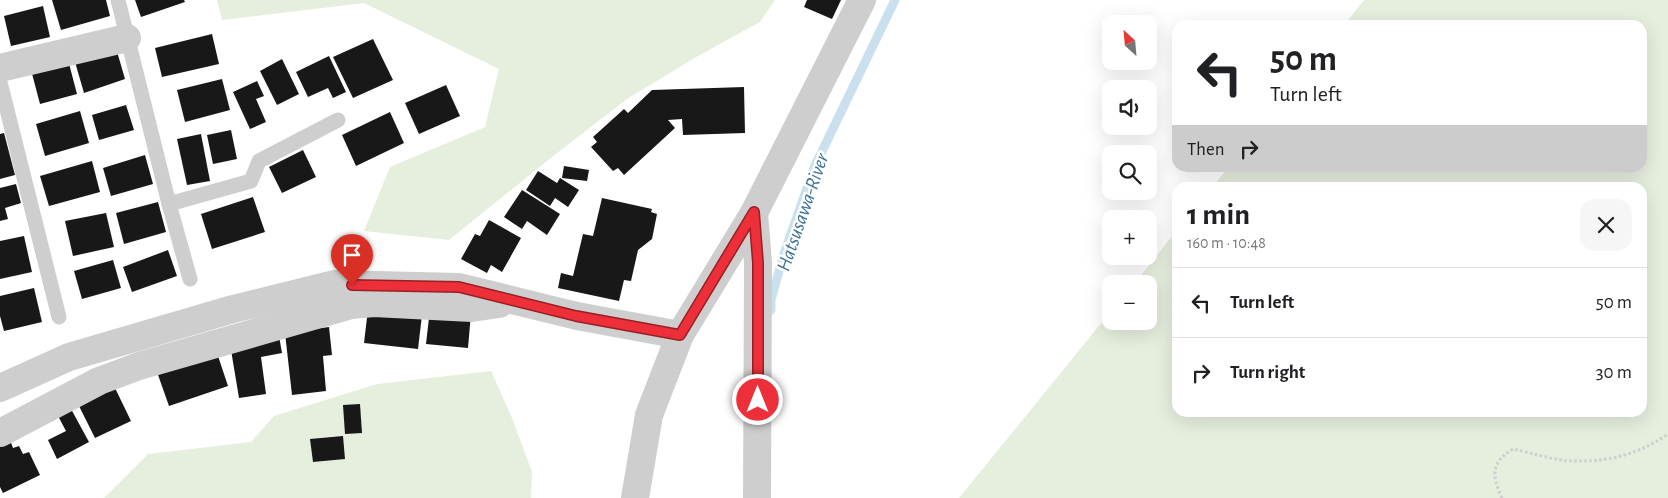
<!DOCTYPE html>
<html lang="en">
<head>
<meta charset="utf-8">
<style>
	:root { --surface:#fff; --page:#f6f6f6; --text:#202124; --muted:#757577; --line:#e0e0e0 }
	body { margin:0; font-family:"Alegreya Sans",sans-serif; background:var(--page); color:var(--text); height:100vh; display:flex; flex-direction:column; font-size:19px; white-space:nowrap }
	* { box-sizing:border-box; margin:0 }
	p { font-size:16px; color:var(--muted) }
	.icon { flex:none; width:28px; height:28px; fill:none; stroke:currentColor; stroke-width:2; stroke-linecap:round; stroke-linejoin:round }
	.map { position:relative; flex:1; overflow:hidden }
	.sheet { position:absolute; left:1172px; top:182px; width:475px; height:235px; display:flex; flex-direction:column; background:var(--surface); border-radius:15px; box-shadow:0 5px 20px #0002 }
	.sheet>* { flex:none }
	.hud { position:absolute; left:1172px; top:20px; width:475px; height:152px; border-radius:15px; box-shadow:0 5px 20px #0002; background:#fff; color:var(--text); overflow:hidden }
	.needle { width:32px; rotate:334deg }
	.buttons { position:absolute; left:1102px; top:15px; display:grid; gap:10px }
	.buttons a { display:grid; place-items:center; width:55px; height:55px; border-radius:10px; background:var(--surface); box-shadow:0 5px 20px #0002; font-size:25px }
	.pin { position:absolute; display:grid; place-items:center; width:42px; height:42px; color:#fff; margin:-51px -21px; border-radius:50% 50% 50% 0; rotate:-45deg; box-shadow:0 0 5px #0007 }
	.pin .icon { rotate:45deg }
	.me { position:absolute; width:55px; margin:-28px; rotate:0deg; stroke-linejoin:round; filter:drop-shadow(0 0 4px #0008) }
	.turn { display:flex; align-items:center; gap:18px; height:105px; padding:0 15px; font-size:22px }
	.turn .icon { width:65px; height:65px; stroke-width:2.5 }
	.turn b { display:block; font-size:35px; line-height:42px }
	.then { display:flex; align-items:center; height:48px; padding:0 15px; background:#0003; gap:10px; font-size:19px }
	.round { display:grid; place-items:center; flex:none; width:52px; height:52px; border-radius:15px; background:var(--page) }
	.summary { display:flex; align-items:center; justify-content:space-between; height:85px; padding:0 15px }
	h1 { font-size:30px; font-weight:700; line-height:38px }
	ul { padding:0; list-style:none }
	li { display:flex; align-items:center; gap:15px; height:70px; padding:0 15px; border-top:1px solid var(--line) }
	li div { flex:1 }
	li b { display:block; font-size:19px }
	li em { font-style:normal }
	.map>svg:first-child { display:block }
	.green { fill:#e6eede }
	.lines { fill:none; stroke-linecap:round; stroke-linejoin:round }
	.stream { stroke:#cae0ee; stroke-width:9 }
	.building { fill:#181818 }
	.path { stroke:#cecece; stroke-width:3; stroke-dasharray:2.5 2.5; stroke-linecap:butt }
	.lane { stroke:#cecece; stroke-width:15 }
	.street { stroke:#cecece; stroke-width:28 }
	.route-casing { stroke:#991f25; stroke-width:12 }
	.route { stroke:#ec2f39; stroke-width:9 }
	.labels { text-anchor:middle; stroke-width:5; stroke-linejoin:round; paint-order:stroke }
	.water-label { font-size:20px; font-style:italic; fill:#3b7197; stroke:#fff }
</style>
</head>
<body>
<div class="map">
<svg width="1668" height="498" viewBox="0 0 1668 498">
	<rect width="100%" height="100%" fill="#fff"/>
	<g class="green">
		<polygon points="217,0 775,0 760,22 698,56 627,99 552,157 449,240 364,231 390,167 485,127 499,69 364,3 222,20"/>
		<polygon points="1364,0 1668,0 1668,498 959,498 1111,311 1111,321 1149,321 1149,284 1134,284 1177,230 1178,412 1642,412 1642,188 1212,187 1228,168 1642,168 1642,25 1344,25"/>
		<polygon points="491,371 512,418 532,472 531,498 104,498 148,454 251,442 274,416 377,384"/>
	</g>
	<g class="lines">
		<polyline class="stream" points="771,310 771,300 783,257 814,168 895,0"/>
	</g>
	<g class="building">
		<polygon points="52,0 106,0 110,16 61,30"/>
		<polygon points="135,0 184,0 185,2 141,17"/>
		<polygon points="807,0 841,0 832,19 804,7"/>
		<polygon points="43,6 50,37 11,46 4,16"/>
		<polygon points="212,34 219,64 162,77 155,48"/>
		<polygon points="373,39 393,80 353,98 333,57"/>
		<polygon points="116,48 125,79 84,93 75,62"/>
		<polygon points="67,56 77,94 40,104 30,66"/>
		<polygon points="329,56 346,92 333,98 328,88 308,97 296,72"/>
		<polygon points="282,59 299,94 277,105 260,71"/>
		<polygon points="222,79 230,110 185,122 177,90"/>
		<polygon points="257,81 264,96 256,99 266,122 250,129 233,92"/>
		<polygon points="446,85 460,116 419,134 405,103"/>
		<polygon points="744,87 745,133 683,135 682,119 668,120 675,128 624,175 618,168 613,171 591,147 597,142 593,137 624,109 628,113 652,90"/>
		<polygon points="126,105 134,130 99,140 92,115"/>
		<polygon points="80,111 89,143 45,156 36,124"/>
		<polygon points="390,112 404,143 356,166 342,135"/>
		<polygon points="231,130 237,159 213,164 207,135"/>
		<polygon points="4,133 15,175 0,179 0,134"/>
		<polygon points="201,134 210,181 187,185 177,139"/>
		<polygon points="303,150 316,177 282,193 269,167"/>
		<polygon points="145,155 153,184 111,196 103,168"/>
		<polygon points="92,161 100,192 49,206 40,176"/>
		<polygon points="564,166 589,170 587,181 562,178"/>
		<polygon points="538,171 557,183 560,178 579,190 568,207 555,198 550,206 526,190"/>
		<polygon points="16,184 21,203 5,208 8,219 0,221 0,188"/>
		<polygon points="522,190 560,214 547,235 527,221 522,229 504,217"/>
		<polygon points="253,197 265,232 212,249 201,214"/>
		<polygon points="602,198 652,209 651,212 657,214 652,239 638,250 631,281 624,280 619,301 558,288 561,273 573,276 583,234 593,236"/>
		<polygon points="158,202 166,232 124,244 116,213"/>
		<polygon points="106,213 114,247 73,256 65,221"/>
		<polygon points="489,220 521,238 502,272 491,265 487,273 461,259 475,234 480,236"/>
		<polygon points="24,236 32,272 0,279 0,241"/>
		<polygon points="168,250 177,276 132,292 123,267"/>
		<polygon points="113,260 121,288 82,299 74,271"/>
		<polygon points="34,288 42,322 4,331 0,316 0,296"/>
		<polygon points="368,309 422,315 418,349 364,343"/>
		<polygon points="430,309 471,313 468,348 426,344"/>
		<polygon points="329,327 332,355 323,356 326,391 292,395 285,333"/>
		<polygon points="279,336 282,353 261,357 266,394 239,398 230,344"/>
		<polygon points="217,353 228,386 169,406 157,372"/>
		<polygon points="115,388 131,421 95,438 79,406"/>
		<polygon points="360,404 362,433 345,434 343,405"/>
		<polygon points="71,409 89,442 57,459 48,440 66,431 58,416"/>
		<polygon points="343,436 345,459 313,462 310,439"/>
		<polygon points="10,440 13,448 19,446 23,454 29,452 40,475 3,493 0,487 0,444"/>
	</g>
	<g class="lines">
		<path class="path" d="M1502,498C1492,476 1490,463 1513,449C1532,453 1555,461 1574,461C1609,462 1639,454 1668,434"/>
		<g class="lane">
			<polyline points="118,0 169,204 190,279"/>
			<polyline points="0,82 59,317"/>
			<polyline points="169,204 251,181 259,161 338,120"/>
		</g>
		<g class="street">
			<polyline points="0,68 127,38"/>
			<polyline points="754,213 758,263 757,498"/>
			<polyline points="0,388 69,357 233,309 334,284 459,287 577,316 680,335"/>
			<polyline points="0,433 99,381 139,366 351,305 374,303 472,308 499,304"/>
			<polyline points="635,498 649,415 680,335 754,213 862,0"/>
		</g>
	</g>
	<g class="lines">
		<g class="route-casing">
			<polyline id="route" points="352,285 459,287 576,316 680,335 754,212 758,263 758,400"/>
		</g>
		<use href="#route" class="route"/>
	</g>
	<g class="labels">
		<g class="water-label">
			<text transform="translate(802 212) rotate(-71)" y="7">Hatsusawa-River</text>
		</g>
	</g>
</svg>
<div class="buttons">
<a><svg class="needle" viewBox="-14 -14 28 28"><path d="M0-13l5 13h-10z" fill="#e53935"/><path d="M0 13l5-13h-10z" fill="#757577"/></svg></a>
<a><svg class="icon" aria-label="sound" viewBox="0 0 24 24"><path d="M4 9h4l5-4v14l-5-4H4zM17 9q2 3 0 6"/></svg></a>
<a><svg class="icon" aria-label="search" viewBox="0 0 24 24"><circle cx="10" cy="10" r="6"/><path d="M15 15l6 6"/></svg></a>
<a>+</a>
<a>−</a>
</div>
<div class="pin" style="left:352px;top:285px;background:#d93025"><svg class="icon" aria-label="arrive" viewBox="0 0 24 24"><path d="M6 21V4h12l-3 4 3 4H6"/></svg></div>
<svg class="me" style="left:758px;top:400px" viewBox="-20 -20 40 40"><circle r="17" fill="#ec2f39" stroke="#fff" stroke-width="3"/><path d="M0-11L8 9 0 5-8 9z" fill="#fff"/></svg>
<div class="hud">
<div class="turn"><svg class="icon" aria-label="left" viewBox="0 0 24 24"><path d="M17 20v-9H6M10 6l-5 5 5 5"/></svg><div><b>50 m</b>Turn left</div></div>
<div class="then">Then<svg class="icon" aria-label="right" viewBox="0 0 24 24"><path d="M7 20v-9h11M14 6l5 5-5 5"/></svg></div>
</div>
<section class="sheet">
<div class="summary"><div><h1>1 min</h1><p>160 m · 10:48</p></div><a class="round"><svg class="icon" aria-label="close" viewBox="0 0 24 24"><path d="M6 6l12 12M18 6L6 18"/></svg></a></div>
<ul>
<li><svg class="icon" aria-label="left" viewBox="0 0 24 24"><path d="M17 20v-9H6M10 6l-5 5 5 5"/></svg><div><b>Turn left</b></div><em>50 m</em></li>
<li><svg class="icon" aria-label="right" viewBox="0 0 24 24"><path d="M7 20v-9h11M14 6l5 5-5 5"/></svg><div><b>Turn right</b></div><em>30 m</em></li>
</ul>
</section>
</div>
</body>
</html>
